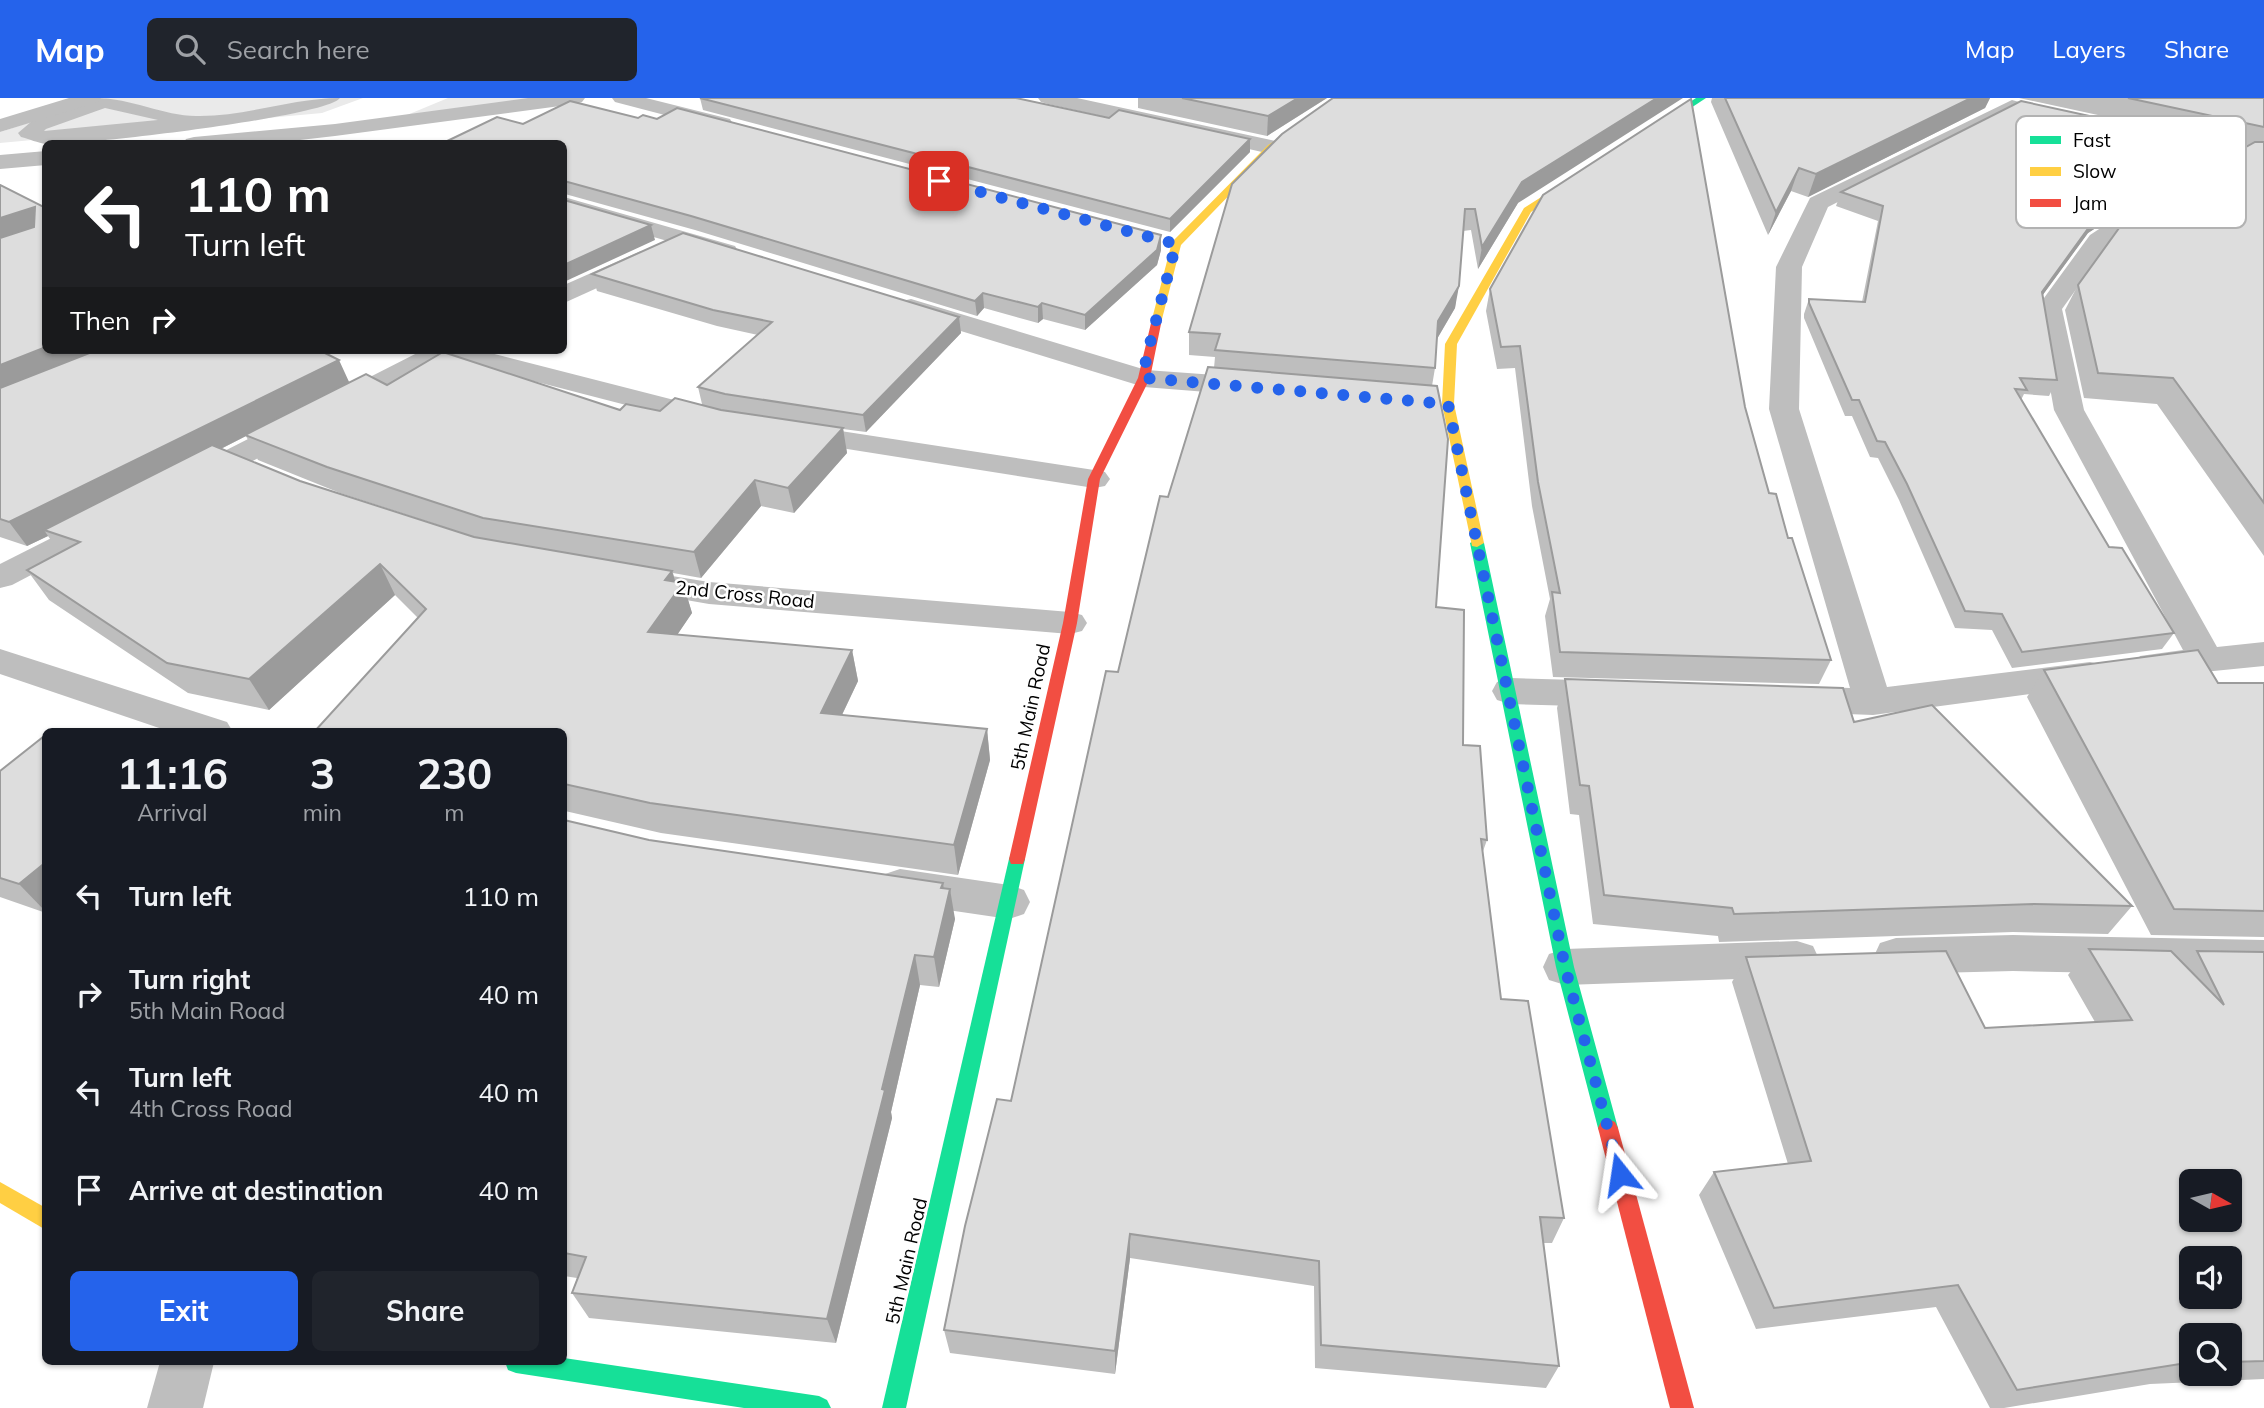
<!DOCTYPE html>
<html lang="en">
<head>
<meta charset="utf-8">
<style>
	:root { --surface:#171b24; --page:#20242c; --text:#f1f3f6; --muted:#9ea1a6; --accent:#2563eb }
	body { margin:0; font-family:Mulish,sans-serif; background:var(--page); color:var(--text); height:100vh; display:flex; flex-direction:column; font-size:26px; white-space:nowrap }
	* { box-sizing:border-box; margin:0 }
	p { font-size:23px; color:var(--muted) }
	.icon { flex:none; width:38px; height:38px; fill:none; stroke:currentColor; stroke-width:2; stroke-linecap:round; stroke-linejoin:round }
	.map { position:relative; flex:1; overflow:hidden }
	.details { position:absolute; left:42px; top:630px; width:525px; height:637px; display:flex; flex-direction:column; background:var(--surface); border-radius:10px; box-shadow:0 2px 5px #0004 }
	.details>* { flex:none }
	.guide { position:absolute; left:42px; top:42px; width:525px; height:214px; border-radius:10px; box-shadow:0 2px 5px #0004; background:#202124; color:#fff; overflow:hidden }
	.needle { width:46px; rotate:98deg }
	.buttons { position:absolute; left:2179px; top:1071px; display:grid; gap:14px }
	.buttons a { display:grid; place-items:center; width:63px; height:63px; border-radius:10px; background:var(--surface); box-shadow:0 2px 5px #0004; font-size:35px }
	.pin { position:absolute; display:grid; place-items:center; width:60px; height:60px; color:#fff; margin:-30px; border-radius:14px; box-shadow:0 4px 10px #0006 }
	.me { position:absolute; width:77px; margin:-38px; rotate:345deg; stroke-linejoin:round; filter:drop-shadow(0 0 5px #0008) }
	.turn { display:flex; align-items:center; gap:24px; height:147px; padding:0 28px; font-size:32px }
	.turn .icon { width:91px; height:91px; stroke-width:2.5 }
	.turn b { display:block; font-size:49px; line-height:60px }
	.then { display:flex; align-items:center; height:66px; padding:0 28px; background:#0003; gap:14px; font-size:26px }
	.eta { display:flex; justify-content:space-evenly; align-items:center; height:119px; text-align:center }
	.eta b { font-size:42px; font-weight:700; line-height:49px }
	.button { display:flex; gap:14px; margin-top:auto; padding:14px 28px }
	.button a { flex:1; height:80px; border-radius:10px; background:var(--accent); color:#fff; font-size:28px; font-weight:700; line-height:80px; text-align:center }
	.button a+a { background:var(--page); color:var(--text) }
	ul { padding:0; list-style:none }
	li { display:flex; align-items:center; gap:21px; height:98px; padding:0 28px }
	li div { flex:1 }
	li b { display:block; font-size:26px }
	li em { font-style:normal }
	header { display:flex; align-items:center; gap:42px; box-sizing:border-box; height:98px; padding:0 35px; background:var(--accent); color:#fff }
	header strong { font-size:33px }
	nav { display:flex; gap:38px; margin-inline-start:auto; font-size:24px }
	.search { width:490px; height:63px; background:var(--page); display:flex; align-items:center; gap:18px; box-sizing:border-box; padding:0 24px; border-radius:10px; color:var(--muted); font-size:26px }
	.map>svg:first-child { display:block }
	.green { fill:#eaeaea }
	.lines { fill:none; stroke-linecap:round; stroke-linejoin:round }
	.lane { fill:#bebebe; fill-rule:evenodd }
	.street { fill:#bebebe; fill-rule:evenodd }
	.fast { fill:#16e098; fill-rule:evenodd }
	.slow { fill:#ffcf43; fill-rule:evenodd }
	.jam { fill:#f24e42; fill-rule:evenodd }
	.wall { fill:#bebebe; fill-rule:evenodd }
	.shaded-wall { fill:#9b9b9b }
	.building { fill:#ddd; stroke:#9b9b9b; stroke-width:2; fill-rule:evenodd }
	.route { stroke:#2563eb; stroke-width:12; stroke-dasharray:0 21.6 }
	.labels { text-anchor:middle; stroke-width:5; stroke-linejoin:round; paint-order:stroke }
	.street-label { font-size:19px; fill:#000; stroke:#fff }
	.key { fill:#fff; stroke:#b2b2b2; stroke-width:2 }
	.key-label { font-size:19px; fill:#000 }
</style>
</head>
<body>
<header>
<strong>Map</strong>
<div class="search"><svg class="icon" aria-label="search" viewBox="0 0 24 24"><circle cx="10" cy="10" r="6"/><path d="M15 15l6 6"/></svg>Search here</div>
<nav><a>Map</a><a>Layers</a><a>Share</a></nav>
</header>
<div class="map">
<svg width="2264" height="1310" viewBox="0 0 2264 1310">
	<rect width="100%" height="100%" fill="#fff"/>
	<g class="green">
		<polygon points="106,0 363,0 322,15 0,45 0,34"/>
		<polygon points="448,0 543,0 407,17"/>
	</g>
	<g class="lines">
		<path class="lane" d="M96,0C131,0 164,18 196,18C245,19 292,0 340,0C326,19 79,48 46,46C38,45 29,41 21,39L18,35L32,23ZM105,10L158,22L44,33L46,31Z"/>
		<g class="street">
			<polygon points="69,0 101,0 98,4 0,34 0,21"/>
			<polygon points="528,0 585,0 582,4 575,6 335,38 265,46 183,46 186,41 194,39 335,26"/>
			<polygon points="612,0 646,0 730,21 733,26 730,31 722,32 615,4"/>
			<polygon points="1038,0 1077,0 1271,42 1279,44 1282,49 1279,54 1271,56 1048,6 1041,4"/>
			<polygon points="2012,2 2019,4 2022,8 2019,12 1828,109 1802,169 1799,311 1887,589 2090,564 2103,567 2108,576 2103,585 2090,588 1873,617 1795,614 1782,610 1776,601 1782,592 1795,588 1850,590 1769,311 1776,169 1810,100"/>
			<polygon points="2165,33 2264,55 2264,69 2157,45 2154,40 2157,35"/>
			<polygon points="46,53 46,67 0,71 0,57"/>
			<polygon points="2165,91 2173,93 2177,98 2173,103 2108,147 2062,211 2084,312 2217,549 2264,544 2264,568 2153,579 2140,576 2135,567 2140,558 2183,552 2054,312 2036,211 2090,137 2157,93"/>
			<polygon points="564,99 735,148 738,153 735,158 726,160 564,113"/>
			<polygon points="641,153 650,156 654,161 650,166 564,205 564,187"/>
			<polygon points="911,201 1146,272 1257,280 1267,283 1271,289 1267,295 1257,298 1144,289 902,215 898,209 902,203"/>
			<polygon points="423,252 479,252 725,315 730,321 725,327 715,330 448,261 203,389 192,391 181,389 176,382 181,375"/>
			<polygon points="795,326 1094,372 1105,374 1110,381 1105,388 1094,390 784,341 780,335 784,329"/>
			<polygon points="104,416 115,419 120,426 115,433 12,487 0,490 0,466 93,419"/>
			<polygon points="635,472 709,484 1070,514 1082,517 1087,525 1082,533 1070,536 709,506 623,491 618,483 623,475"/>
			<polygon points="0,551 227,624 233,634 171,634 0,576"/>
			<polygon points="1510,580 1612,583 1625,587 1630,596 1625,605 1612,609 1510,606 1497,602 1492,593 1497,584"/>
			<polygon points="900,771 1009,787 1024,792 1030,804 1024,816 1009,821 900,805 885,800 879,788 885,776"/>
			<polygon points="2013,837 2264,842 2264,878 2013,873 1896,876 1880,871 1874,858 1880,845 1896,840"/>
			<polygon points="1797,843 1813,848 1819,861 1813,874 1797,879 1565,887 1549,882 1543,869 1549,856 1565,851"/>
			<polygon points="160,1264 214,1264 203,1310 147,1310"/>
		</g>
		<g class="fast">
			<polygon points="1696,0 1706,0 1653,35 1646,33"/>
			<polygon points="1477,441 1484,445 1574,869 1618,1030 1615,1036 1608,1039 1601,1036 1598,1030 1556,869 1470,445"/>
			<polygon points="1017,754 1023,756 1025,761 906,1310 882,1310 1009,761 1011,756"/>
			<polygon points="564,1260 819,1298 827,1302 831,1310 744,1310 516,1275 508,1272 505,1264 564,1264"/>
		</g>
		<g class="slow">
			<polygon points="1340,0 1350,0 1274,51 1181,147 1162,221 1153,223 1152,221 1172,144 1268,47"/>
			<polygon points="1579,75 1587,77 1531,114 1457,246 1454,306 1484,445 1477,449 1472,448 1442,306 1445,246 1524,110"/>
			<polygon points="0,1084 46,1110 46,1132 0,1105"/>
		</g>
		<g class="jam">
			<polygon points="1157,218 1162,221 1150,280 1100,381 1077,525 1025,761 1023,766 1011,766 1009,761 1063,525 1088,381 1138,280 1152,221"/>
			<polygon points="1608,1021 1615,1024 1618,1030 1694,1310 1670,1310 1598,1030 1601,1024"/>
		</g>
	</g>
	<g class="wall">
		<polygon points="700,0 1109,20 1250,41 1250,54 1170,134 703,12"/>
		<polygon points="1138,0 1327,0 1267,38 1138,10"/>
		<polygon points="1333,0 1518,105 1478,171 1471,132 1463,133 1455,210 1437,241 1435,270 1432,288 1436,509 1463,647 1487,742 1482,756 1501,901 1564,1120 1552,1145 1543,1145 1559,1268 1546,1290 1315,1270 1314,1188 1130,1160 1115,1276 950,1255 944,1232 1011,1003 1118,574 1168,399 1214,270 1215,259 1189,257 1189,234"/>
		<polygon points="1712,0 1990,0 1985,10 1808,99 1791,93 1768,137 1711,4"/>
		<polygon points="2019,0 2264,0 2264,458 2157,306 2084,300 2065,212 2078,187 2246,49"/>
		<polygon points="523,26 1161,152 1157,167 1085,232 1043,221 1038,225 984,210 977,218 695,132 565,96 564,97 564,46"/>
		<polygon points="2218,46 2211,60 2154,92 2088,135 2042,198 2057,282 2049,298 2024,296 2021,302 2109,449 2174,535 2162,551 2012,570 1992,532 1955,530 1899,402 1878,360 1870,359 1852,318 1845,318 1804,220 1804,216 1809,201 1862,204 1878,123 1836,108 1841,94"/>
		<path d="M0,87L46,252L620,312L660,313L702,306L698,289L758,237L717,228L597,193L592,176L959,219L961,235L866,334L843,331L847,355L794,415L761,408L701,480L673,475L675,483L683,485L692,515L677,537L852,552L858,583L842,617L987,631L990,662L958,777L661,735L565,713L564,714V634L418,520L395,497L269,612L188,595L49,502L27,472L60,455L48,438L27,448L0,439ZM246,338L258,362L340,395L475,439L300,383L221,351Z"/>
		<polygon points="1490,191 1745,309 1769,395 1788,440 1831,562 1819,586 1553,579 1545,518 1550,501 1532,408 1515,270 1497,271 1486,213"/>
		<polygon points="2044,572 2218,585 2264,585 2264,839 2151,837 2027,599"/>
		<polygon points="1565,581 1854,624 2132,808 2108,836 2013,834 1719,844 1718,838 1593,826 1579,717 1570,716 1557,610"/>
		<polygon points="46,639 46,815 0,799 0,673"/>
		<polygon points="564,722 649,742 944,790 955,821 939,889 920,887 891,1014 892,1020 836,1245 589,1220 572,1195 577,1180 564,1178"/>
		<path d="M2089,851L2185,866L2197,853L2264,854V1281L2150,1286L2004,1310H1990L1936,1209L1756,1231L1699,1097L1714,1074L1788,1066L1732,884L1746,859L1985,930L2095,924L2068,877ZM2191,1237H2230V1276H2191Z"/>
	</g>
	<g class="shaded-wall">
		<polygon points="1298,0 1327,0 1267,38 1268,18"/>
		<polygon points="1657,0 1683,0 1518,105 1478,171 1482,149 1522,84"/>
		<polygon points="1971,0 1990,0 1985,10 1808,99 1816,76"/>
		<polygon points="1250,41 1250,54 1170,134 1170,121"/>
		<polygon points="2218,46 2211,60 2154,92 2088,135 2034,209 2042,194 2095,121 2161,78"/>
		<polygon points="1799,70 1791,93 1768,137 1776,114"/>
		<polygon points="35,109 46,127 0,146 0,120"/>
		<polygon points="651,127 655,142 566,183 564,177 564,167"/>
		<polygon points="1161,137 1161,152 1157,167 1085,232 1085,217"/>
		<polygon points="1459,188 1455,210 1434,246 1438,223"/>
		<polygon points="983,195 984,210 977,218 975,203"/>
		<polygon points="1042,205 1043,221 1038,225 1038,209"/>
		<polygon points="959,219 961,235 866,334 863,317"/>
		<polygon points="46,249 46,252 108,252 0,297 0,267"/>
		<polygon points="339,262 350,286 245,337 246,338 54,435 44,432 48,438 27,448 9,424"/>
		<polygon points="843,330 847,355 794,415 788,390"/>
		<polygon points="755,382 761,408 701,480 694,454"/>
		<polygon points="380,466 395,497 269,612 249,581"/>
		<polygon points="672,473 678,492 683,485 692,515 658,565 648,534 665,482"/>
		<polygon points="852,552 858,583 828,646 821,615"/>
		<polygon points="987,631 990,662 958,777 954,747"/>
		<polygon points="46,764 46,814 19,786"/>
		<polygon points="943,785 946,807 950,791 955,821 939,889 934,859 941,790"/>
		<polygon points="915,857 920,887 891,1014 892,1020 836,1245 827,1221"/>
		<polygon points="1130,1136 1130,1160 1115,1276 1115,1253"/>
	</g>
	<g class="building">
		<polygon points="700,0 1016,0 1109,20 1119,12 1250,41 1170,121"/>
		<polygon points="1182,0 1298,0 1268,18"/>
		<polygon points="1333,0 1657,0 1522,84 1482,149 1475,111 1465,111 1459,188 1438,223 1435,270 1215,252 1220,236 1189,234 1232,86 1282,36"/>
		<polygon points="1725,0 1971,0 1816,76 1799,70 1776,114"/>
		<polygon points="2128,0 2264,0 2264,29"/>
		<polygon points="1691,1 1745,309 1769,395 1776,396 1788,440 1792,440 1831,562 1560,554 1552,494 1560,495 1538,384 1520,248 1501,249 1490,191 1543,97"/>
		<polygon points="570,3 638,20 643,17 657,21 677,10 1161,137 1157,152 1085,217 1042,205 1038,209 983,195 975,203 691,118 564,83 564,46 441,46 497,19 523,26"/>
		<polygon points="2021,3 2218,46 2161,78 2095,121 2042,194 2057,282 2020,280 2027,292 2015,291 2109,449 2122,450 2174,535 2022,554 2002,516 1965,513 1907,386 1885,344 1877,343 1859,302 1852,302 1809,205 1809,201 1865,204 1883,108 1841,94"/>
		<polygon points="2255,44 2264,44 2264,405 2173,280 2098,275 2078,187 2122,126 2185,83"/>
		<polygon points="0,87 46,110 46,249 0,267 0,140 34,129 35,109 0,120"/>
		<polygon points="564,102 651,127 564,167"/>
		<polygon points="683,135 959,219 863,317 725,296 698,289 772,224 713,212 592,176"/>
		<polygon points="97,252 319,252 339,262 9,424 0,421 0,290"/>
		<polygon points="443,254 620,312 626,306 660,313 675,300 721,312 843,330 788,390 755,382 694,454 483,420 327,369 245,337 366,276 387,287"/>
		<polygon points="1208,269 1437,288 1448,341 1436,509 1464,512 1463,647 1480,648 1487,742 1481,741 1501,901 1528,903 1564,1120 1540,1119 1559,1268 1321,1247 1319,1163 1130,1136 1115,1253 944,1232 965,1128 997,1001 1011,1003 1106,573 1118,574 1160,398 1168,399"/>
		<polygon points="212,347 300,383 474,439 672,473 665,482 683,485 648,534 852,552 821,615 987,631 954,747 650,705 564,686 564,634 314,634 426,511 380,466 249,581 167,565 27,472 80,444 44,432"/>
		<polygon points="2198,552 2218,585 2264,585 2264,813 2174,811 2044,572"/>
		<polygon points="1565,581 1843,590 1854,624 1932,607 2132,808 2034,806 1734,816 1732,810 1604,797 1589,688 1580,687"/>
		<polygon points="43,639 46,639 46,764 19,786 0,780 0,673"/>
		<polygon points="564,722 649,742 943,785 941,790 950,791 934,859 915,857 882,991 885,992 827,1221 572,1195 586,1159 564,1155"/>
		<path d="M2089,851L2171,853L2224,907L2197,853L2264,854V1263L2230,1264V1237H2191V1266H2180L2017,1292L1958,1187L1774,1210L1714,1074L1811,1063L1746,859L1946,853L1985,930L2132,922ZM2191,1083H2230V1122H2191ZM2191,1160H2230V1199H2191Z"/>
	</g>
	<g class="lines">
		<polyline class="route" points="939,83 1176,146 1146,261 1144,280 1448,306 1565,869 1620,1076"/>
	</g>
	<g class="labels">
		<g class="street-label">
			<text transform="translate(745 496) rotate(6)" y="7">2nd Cross Road</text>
			<text transform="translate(1030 609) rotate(-78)" y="7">5th Main Road</text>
			<text transform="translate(906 1163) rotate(-77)" y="7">5th Main Road</text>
		</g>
	</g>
	<rect x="2016" y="18" width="230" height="112" rx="10" class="key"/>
	<rect x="2030" y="38" width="31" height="8" fill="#16e098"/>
	<rect x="2030" y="69" width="31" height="9" fill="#ffcf43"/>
	<rect x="2030" y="101" width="31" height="8" fill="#f24e42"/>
	<g class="key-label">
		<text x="2073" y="49">Fast</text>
		<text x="2073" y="80">Slow</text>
		<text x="2073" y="112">Jam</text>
	</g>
</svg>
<div class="buttons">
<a><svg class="needle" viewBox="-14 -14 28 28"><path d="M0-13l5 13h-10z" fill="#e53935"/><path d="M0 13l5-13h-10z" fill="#9ea1a6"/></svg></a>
<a><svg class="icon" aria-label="sound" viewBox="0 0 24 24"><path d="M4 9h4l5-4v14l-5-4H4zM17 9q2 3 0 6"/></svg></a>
<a><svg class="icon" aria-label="search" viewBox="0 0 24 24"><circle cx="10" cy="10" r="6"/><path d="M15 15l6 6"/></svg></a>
</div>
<div class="pin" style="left:939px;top:83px;background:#d93025"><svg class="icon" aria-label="arrive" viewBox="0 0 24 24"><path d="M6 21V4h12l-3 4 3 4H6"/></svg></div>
<svg class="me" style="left:1620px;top:1076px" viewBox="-20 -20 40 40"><path d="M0-17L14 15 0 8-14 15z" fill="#2563eb" stroke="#fff" stroke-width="4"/></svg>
<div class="guide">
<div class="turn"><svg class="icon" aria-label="left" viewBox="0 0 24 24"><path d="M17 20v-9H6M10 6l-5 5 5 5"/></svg><div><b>110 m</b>Turn left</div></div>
<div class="then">Then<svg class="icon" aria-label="right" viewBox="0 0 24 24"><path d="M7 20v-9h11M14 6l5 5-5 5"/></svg></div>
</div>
<section class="details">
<div class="eta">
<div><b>11:16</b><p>Arrival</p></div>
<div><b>3</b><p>min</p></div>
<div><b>230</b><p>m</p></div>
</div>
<ul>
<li><svg class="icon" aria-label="left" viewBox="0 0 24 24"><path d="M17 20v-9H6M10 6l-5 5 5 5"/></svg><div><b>Turn left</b></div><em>110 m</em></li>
<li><svg class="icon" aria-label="right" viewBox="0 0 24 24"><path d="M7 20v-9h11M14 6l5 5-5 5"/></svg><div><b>Turn right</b><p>5th Main Road</p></div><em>40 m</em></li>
<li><svg class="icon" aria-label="left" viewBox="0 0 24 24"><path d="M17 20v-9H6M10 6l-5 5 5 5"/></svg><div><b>Turn left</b><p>4th Cross Road</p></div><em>40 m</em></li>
<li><svg class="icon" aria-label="arrive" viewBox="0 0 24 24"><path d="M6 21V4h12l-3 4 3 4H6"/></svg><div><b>Arrive at destination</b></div><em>40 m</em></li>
</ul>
<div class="button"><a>Exit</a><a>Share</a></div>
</section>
</div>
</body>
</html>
